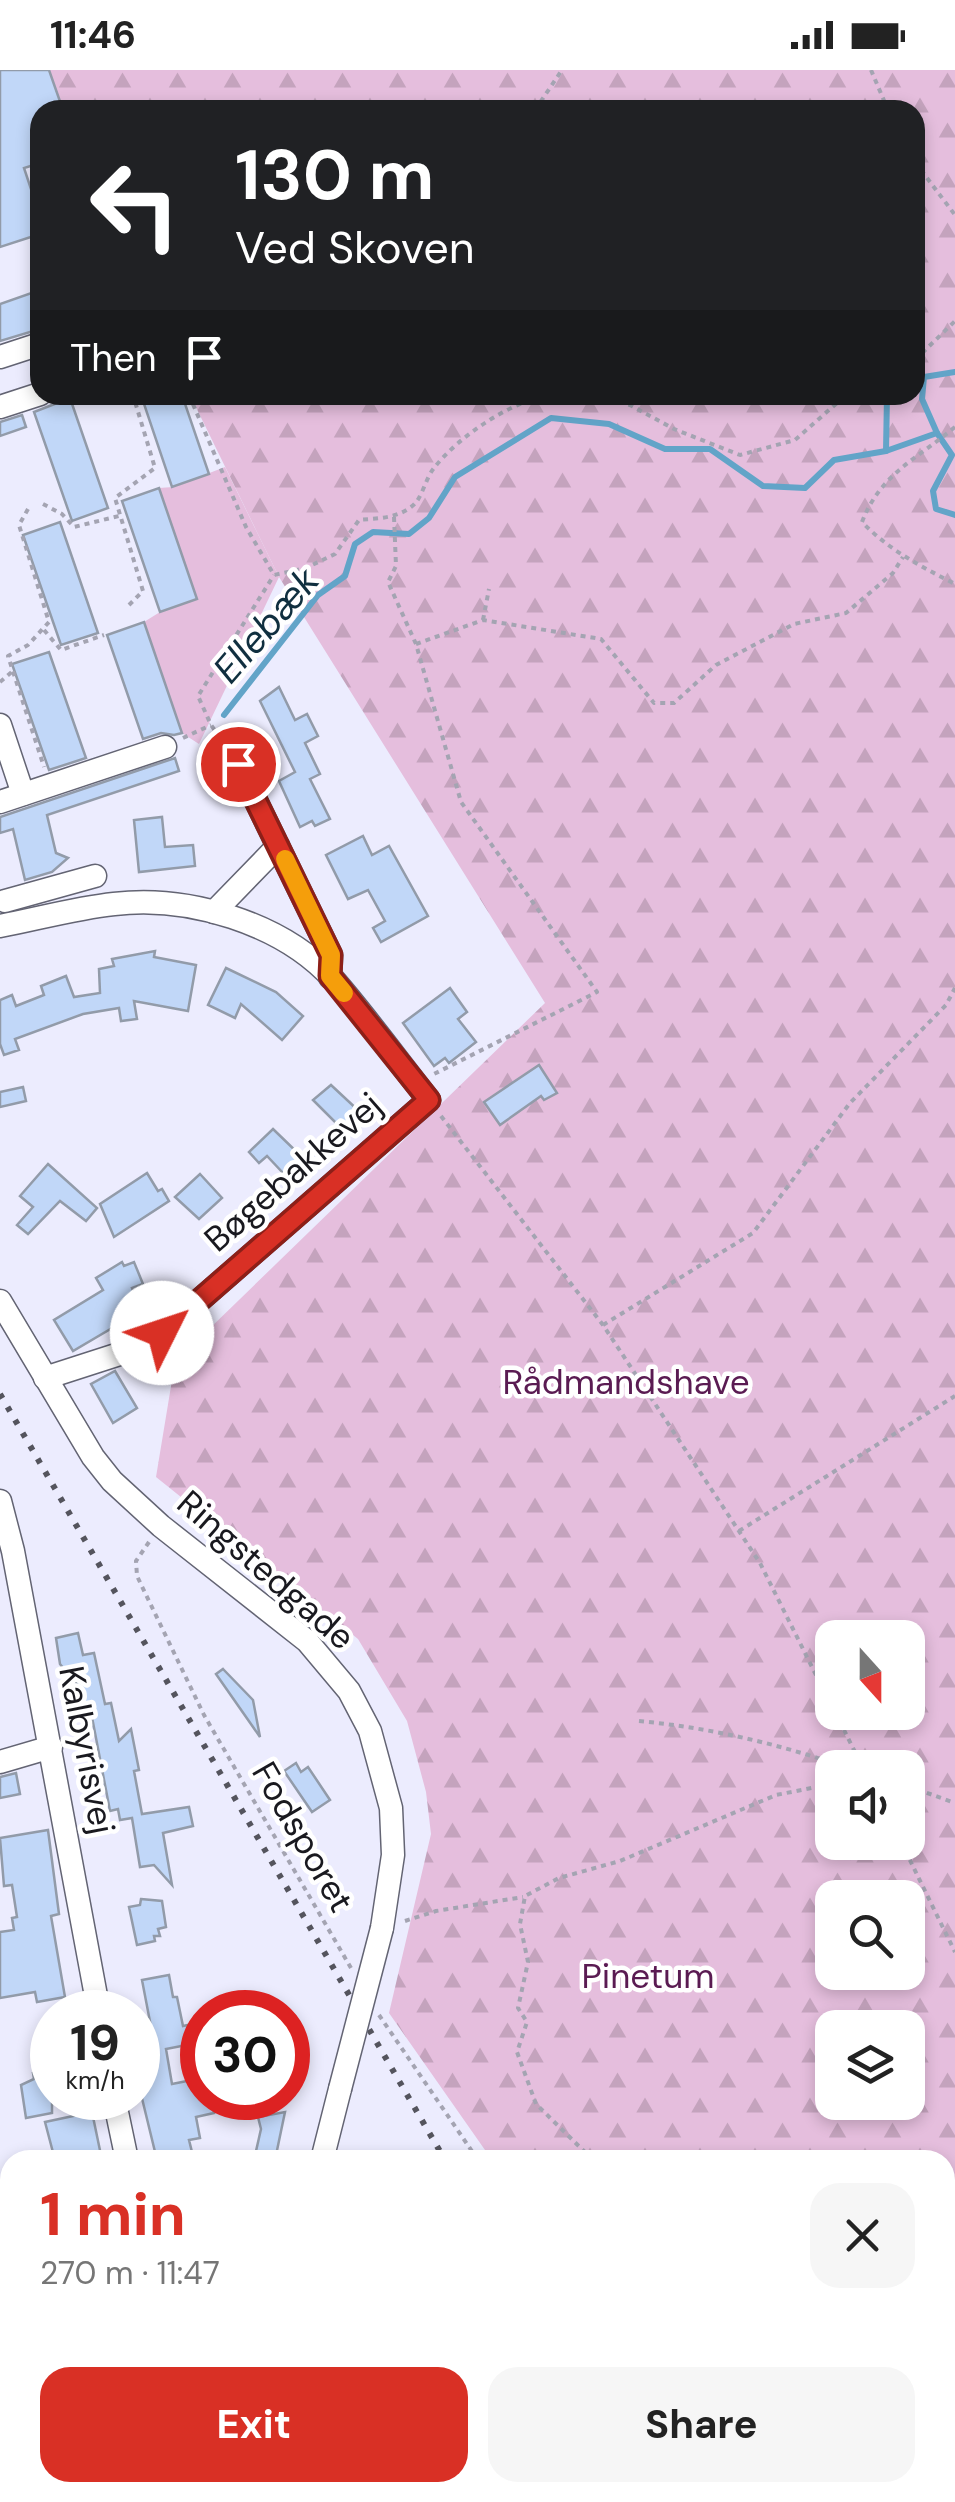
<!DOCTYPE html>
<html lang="en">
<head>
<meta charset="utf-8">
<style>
	:root { --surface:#fff; --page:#f6f6f6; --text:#222; --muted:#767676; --accent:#d93025 }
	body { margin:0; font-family:"DM Sans",sans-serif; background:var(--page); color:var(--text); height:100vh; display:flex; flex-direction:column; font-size:38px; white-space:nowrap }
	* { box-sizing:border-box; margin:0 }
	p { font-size:32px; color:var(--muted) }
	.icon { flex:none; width:55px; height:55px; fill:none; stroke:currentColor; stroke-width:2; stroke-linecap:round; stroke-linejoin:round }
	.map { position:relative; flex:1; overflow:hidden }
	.panel { position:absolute; left:0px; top:2080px; width:955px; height:352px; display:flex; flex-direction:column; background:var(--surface); border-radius:30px 30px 0 0; box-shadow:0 5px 15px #0003 }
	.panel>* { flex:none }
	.banner { position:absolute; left:30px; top:30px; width:895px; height:305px; border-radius:30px; box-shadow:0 5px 15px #0003; background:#202124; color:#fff; overflow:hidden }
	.needle { width:65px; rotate:159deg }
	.fabs { position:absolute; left:815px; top:1550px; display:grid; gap:20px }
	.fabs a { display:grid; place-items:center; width:110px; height:110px; border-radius:20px; background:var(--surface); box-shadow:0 5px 15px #0003; font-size:50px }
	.speed { position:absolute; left:30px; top:1920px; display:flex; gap:20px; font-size:50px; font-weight:700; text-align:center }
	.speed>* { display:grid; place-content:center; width:130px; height:130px; border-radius:50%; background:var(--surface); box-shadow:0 5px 15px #0003; line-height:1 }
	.speed small { font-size:25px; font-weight:400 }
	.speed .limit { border:15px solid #d22; background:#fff; color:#111 }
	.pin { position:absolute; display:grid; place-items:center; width:85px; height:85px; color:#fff; margin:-42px; border:5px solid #fff; border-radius:50%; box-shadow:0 2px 10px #0007 }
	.me { position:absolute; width:110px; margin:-55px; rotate:49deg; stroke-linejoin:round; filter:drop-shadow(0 0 8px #0008) }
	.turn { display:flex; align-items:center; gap:35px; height:210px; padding:0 40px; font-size:45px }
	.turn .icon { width:130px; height:130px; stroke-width:2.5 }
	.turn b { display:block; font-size:70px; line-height:85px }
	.then { display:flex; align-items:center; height:95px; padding:0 40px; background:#0003; gap:20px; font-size:38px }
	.round { display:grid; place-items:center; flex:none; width:105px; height:105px; border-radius:30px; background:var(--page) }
	.summary { display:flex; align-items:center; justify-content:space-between; height:170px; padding:0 40px }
	h1 { font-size:60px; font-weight:700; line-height:75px; color:var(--accent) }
	.cta { display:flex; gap:20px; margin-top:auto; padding:20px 40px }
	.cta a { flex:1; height:115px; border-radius:30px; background:var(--accent); color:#fff; font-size:40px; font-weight:700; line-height:115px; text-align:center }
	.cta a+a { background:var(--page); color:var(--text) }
	.status { display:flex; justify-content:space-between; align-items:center; height:70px; padding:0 50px; background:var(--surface); direction:ltr }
	.status svg { height:28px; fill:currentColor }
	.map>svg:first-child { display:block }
	.green { fill:#e5bedd }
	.forest { fill:url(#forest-firs); fill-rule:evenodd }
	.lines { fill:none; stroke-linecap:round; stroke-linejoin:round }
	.stream { stroke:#62a4c8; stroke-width:6 }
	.building { fill:#c1d7f8; stroke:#929ba9; stroke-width:2.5 }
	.minor-casing { stroke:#636473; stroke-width:25 }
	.path { stroke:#a4a4b2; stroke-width:4; stroke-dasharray:5 5; stroke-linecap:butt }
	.minor { stroke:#fff; stroke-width:22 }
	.rail { stroke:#54545d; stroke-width:6; stroke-dasharray:5 10; stroke-linecap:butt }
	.minor-bridge-casing { stroke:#636473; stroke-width:25; stroke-linecap:butt }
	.minor-bridge { stroke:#fff; stroke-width:22 }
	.route-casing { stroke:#8d1f18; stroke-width:25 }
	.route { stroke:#d93025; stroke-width:18 }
	.slow { stroke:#f59e0b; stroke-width:18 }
	.labels { text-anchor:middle; stroke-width:9; stroke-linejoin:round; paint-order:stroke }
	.street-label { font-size:35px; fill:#19191f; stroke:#fff }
	.park-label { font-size:35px; fill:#5a1b52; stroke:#fff }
	.water-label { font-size:38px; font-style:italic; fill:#102f3f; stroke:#fff }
</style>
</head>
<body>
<div class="status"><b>11:46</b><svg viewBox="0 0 49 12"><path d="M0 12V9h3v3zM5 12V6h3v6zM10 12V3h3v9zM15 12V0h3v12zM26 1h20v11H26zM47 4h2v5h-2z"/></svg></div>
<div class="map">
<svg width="955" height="2432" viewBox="0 0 955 2432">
	<defs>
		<pattern id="forest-firs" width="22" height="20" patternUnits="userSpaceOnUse" patternTransform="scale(2.5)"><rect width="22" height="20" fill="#e5bedd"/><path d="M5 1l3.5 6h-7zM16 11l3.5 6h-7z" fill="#c4a3bd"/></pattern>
	</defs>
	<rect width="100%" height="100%" fill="#ececfe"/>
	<g class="green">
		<polygon points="225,397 279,507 199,674 182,663 144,552 160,542 159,418 173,417"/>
		<polygon points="955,2148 955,2432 787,2432 779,2423 945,2422 945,2151"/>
	</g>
	<path class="forest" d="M43,0H955V2148L945,2151V2090H492L389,1943L431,1764L426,1722L407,1651L358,1569L156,1407L175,1292L545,933L279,507L190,325H915V40H60ZM832,1568H908V1642H832ZM832,1698H908V1772H832ZM832,1828H908V1902H832ZM832,1958H908V2032H832Z"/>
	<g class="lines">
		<g class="stream">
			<polyline points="937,363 952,385 933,421 936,439 955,445"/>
			<polyline points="886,381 887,325"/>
			<polyline points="224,645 318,525 345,506 355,474 373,462 409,464 429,448 455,407 551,348 609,354 665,379 710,379 763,416 805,418 834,390 886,381 937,363 922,329 924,307 955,302"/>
		</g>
	</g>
	<g class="building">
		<polygon points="0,0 49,0 63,40 40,40 40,93 24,98 40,146 40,164 0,177"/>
		<polygon points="40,220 40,259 0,271 0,234"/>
		<polygon points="141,325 182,325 209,404 172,417"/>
		<polygon points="70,328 108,438 72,451 34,342"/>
		<polygon points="22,345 26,357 0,366 0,352"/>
		<polygon points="159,418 197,529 160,542 122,431"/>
		<polygon points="60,452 98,563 61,575 23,465"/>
		<polygon points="144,552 182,663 174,665 161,663 143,669 107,565"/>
		<polygon points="49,582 86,688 49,700 12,594"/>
		<polygon points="279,617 295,650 307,644 318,666 305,673 320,704 310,709 330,749 315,756 312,751 300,757 279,711 295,702 260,631"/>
		<polygon points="175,688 179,701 47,745 56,783 68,788 52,802 25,810 13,759 0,763 0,747"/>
		<polygon points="162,747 165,777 193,775 195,796 139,802 134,750"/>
		<polygon points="363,766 372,785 389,776 428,846 381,872 373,858 385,851 368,820 348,829 326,785"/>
		<polygon points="155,881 154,887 196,895 188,941 134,931 137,949 121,951 119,938 83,944 15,969 19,980 4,985 0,974 0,930 12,925 16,936 44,925 41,916 66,906 74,927 100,923 99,899 114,896 112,889"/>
		<polygon points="226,898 276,922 303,946 282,970 241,934 235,948 208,935"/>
		<polygon points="450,918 467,942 458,949 476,972 449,993 445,988 434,996 403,953"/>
		<polygon points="539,995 557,1023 544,1030 541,1026 500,1055 484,1032"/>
		<polygon points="331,1015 361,1043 342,1059 313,1030"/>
		<polygon points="23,1017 26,1031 0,1037 0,1022"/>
		<polygon points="273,1059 302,1087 284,1104 267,1086 259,1093 249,1082"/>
		<polygon points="48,1094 97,1138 86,1151 60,1131 28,1164 17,1155 33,1137 20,1126"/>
		<polygon points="147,1103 158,1121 162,1119 169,1131 114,1167 100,1134"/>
		<polygon points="200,1104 222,1128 199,1149 175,1127"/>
		<polygon points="122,1192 124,1196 134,1192 143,1214 132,1218 141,1241 73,1281 54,1250 103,1220 96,1208"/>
		<polygon points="115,1301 137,1338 113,1353 91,1314"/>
		<polygon points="78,1563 83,1585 94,1583 105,1634 111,1633 119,1671 131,1659 139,1700 134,1701 142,1744 189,1737 193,1756 163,1763 172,1815 154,1795 140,1797 132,1748 120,1750 118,1739 110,1741 91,1642 83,1644 73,1597 64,1599 60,1594 56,1568"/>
		<polygon points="223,1599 253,1630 260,1667 216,1604"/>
		<polygon points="296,1693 301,1702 308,1697 330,1730 312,1742 284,1701"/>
		<polygon points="16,1703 20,1724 0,1728 0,1707"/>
		<polygon points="48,1760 59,1844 51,1846 65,1927 37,1932 35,1922 0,1928 0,1862 14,1860 12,1848 17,1847 12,1815 4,1816 0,1768"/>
		<polygon points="141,1829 162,1831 166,1857 158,1859 160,1866 154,1866 155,1871 137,1875 129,1837 140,1835"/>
		<polygon points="169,1905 173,1927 177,1927 183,1956 202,1952 202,1972 166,1979 172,2014 202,2008 202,2028 211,2028 214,2043 196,2047 200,2068 189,2070 194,2090 157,2090 139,2016 142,2016 138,1965 152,1962 142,1910"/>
		<polygon points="52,1999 52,2043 26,2048 21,2015 34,2009 33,2003"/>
		<polygon points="92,2042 102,2090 55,2090 45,2052"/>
		<polygon points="285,2042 275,2090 254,2090 261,2059 258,2047"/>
	</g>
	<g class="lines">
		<g class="minor-casing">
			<g id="minor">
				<polyline points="0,287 40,274"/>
				<polyline points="0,337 40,324"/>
				<polyline points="0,655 23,724"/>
				<polyline points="238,694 331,885 330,907"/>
				<polyline points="0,732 165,677"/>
				<polyline points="5,831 95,806"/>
				<polyline points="214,842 278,776"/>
				<path d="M0,856C37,849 76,838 114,834C188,825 282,853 333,909C367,948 397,990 429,1030L162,1263L138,1278L45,1308"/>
				<polyline points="0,1231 93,1387 112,1411 161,1456 307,1571 349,1621 370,1661 391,1738 393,1785 382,1858"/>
				<polyline points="0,1431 13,1481 99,1942"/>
				<polyline points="0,1692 51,1677"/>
				<polyline points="114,2028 127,2090"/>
				<polyline points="322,2090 340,2019"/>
				<polyline points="0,2335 10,2362"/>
				<polyline points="33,2422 37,2432"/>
				<polyline points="279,2422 282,2432"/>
				<polyline points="433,2422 438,2432"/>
			</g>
		</g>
		<g class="path">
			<polyline points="871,0 888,40"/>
			<polyline points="535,40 562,0"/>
			<polyline points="915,92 955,145"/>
			<polyline points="915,290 955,251"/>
			<path d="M189,325L246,457L274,505L306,498L335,484L359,450C377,448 395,449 411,437C422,430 425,409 434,398C459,366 512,330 552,325"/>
			<polyline points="600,325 630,335 674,359 740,385 795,370 846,325"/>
			<path d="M955,357C917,389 881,403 862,452C889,480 920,496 955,514"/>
			<polyline points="43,434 62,444 74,457 119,446"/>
			<polyline points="28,439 19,455 49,552 28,575 8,586 44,697"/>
			<polyline points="394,447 396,496 388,512 416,574 461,732 597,922 434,1004"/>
			<polyline points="129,535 143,521 115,428 155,398 133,325"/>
			<polyline points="483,550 489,519"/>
			<polyline points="44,560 61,580 104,565"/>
			<polyline points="416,574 483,550 601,569 654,633 674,633 716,595 794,554 846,543 893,503 903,487"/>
			<polyline points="0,612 13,601"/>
			<polyline points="183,668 211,655"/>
			<polyline points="226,676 211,655 198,626 274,505"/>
			<polyline points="441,1046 603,1255 760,1493 832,1637"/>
			<polyline points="603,1255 753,1163 850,1033 946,935 955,918"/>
			<polyline points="739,1461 955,1326"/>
			<polyline points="149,1472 136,1491 137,1506 204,1645 351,1898"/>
			<polyline points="835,1642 863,1698"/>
			<path d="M639,1651C712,1658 779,1674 848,1698"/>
			<polyline points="908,1716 955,1733"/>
			<polyline points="901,1772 955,1882"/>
			<polyline points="849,1789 861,1772"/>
			<polyline points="405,1851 436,1841 523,1827"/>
			<polyline points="379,1945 478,2090"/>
			<polyline points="593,2090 536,2034 517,1982 527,1952 518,1938 528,1892 520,1854 525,1826 559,1808 620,1791 776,1725 832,1714"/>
			<polyline points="945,2116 955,2115"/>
			<polyline points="945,2148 955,2144"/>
			<polyline points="746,2422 755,2432"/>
			<polyline points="773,2422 782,2432"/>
		</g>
		<use href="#minor" class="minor"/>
		<g class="rail">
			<polyline points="0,1324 445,2090"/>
			<polyline points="625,2422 630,2432"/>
		</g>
		<g class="minor-bridge-casing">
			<polyline id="minor-bridge" points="340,2019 382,1858"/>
		</g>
		<use href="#minor-bridge" class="minor-bridge"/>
	</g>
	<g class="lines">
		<g class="route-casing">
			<polyline id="route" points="162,1263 429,1030 330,906 331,885 238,694"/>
		</g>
		<use href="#route" class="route"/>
		<polyline class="slow" points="285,789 331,885 330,906 344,923"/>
	</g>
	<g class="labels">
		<g class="street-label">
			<text transform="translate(293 1102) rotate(-41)" y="12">Bøgebakkevej</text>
			<text transform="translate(266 1500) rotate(41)" y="12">Ringstedgade</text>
			<text transform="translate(87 1680) rotate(79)" y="12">Kalbyrisvej</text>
			<text transform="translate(303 1767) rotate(60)" y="12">Fodsporet</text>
		</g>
		<g class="park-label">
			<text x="626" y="1324">Rådmandshave</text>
			<text x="648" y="1918">Pinetum</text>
		</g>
		<g class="water-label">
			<text transform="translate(266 555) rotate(-49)" y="13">Ellebæk</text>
		</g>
	</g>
</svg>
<div class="fabs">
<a><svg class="needle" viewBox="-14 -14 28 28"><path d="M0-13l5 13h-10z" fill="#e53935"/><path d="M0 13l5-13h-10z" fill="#767676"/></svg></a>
<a><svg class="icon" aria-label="sound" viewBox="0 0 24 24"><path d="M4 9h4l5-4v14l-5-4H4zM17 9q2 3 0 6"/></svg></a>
<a><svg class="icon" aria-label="search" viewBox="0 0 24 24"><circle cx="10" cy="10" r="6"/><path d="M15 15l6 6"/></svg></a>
<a><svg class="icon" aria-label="layers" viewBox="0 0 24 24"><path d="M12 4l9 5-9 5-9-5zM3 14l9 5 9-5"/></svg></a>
</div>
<div class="speed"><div>19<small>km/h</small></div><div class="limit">30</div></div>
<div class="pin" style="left:238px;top:694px;background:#d93025"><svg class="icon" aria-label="arrive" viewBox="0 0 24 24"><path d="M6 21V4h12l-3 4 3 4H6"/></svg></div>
<svg class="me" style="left:162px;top:1263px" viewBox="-20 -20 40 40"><circle r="19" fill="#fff"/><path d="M0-13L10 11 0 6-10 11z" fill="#d93025"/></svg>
<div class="banner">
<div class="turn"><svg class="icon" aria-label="left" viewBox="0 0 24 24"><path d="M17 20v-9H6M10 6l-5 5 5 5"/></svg><div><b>130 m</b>Ved Skoven</div></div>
<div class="then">Then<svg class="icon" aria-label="arrive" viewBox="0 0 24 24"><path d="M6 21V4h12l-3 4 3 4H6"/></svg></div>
</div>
<section class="panel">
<div class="summary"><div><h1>1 min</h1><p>270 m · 11:47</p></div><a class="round"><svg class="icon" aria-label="close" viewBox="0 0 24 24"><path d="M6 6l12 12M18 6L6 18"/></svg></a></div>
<div class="cta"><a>Exit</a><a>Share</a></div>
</section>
</div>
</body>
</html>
